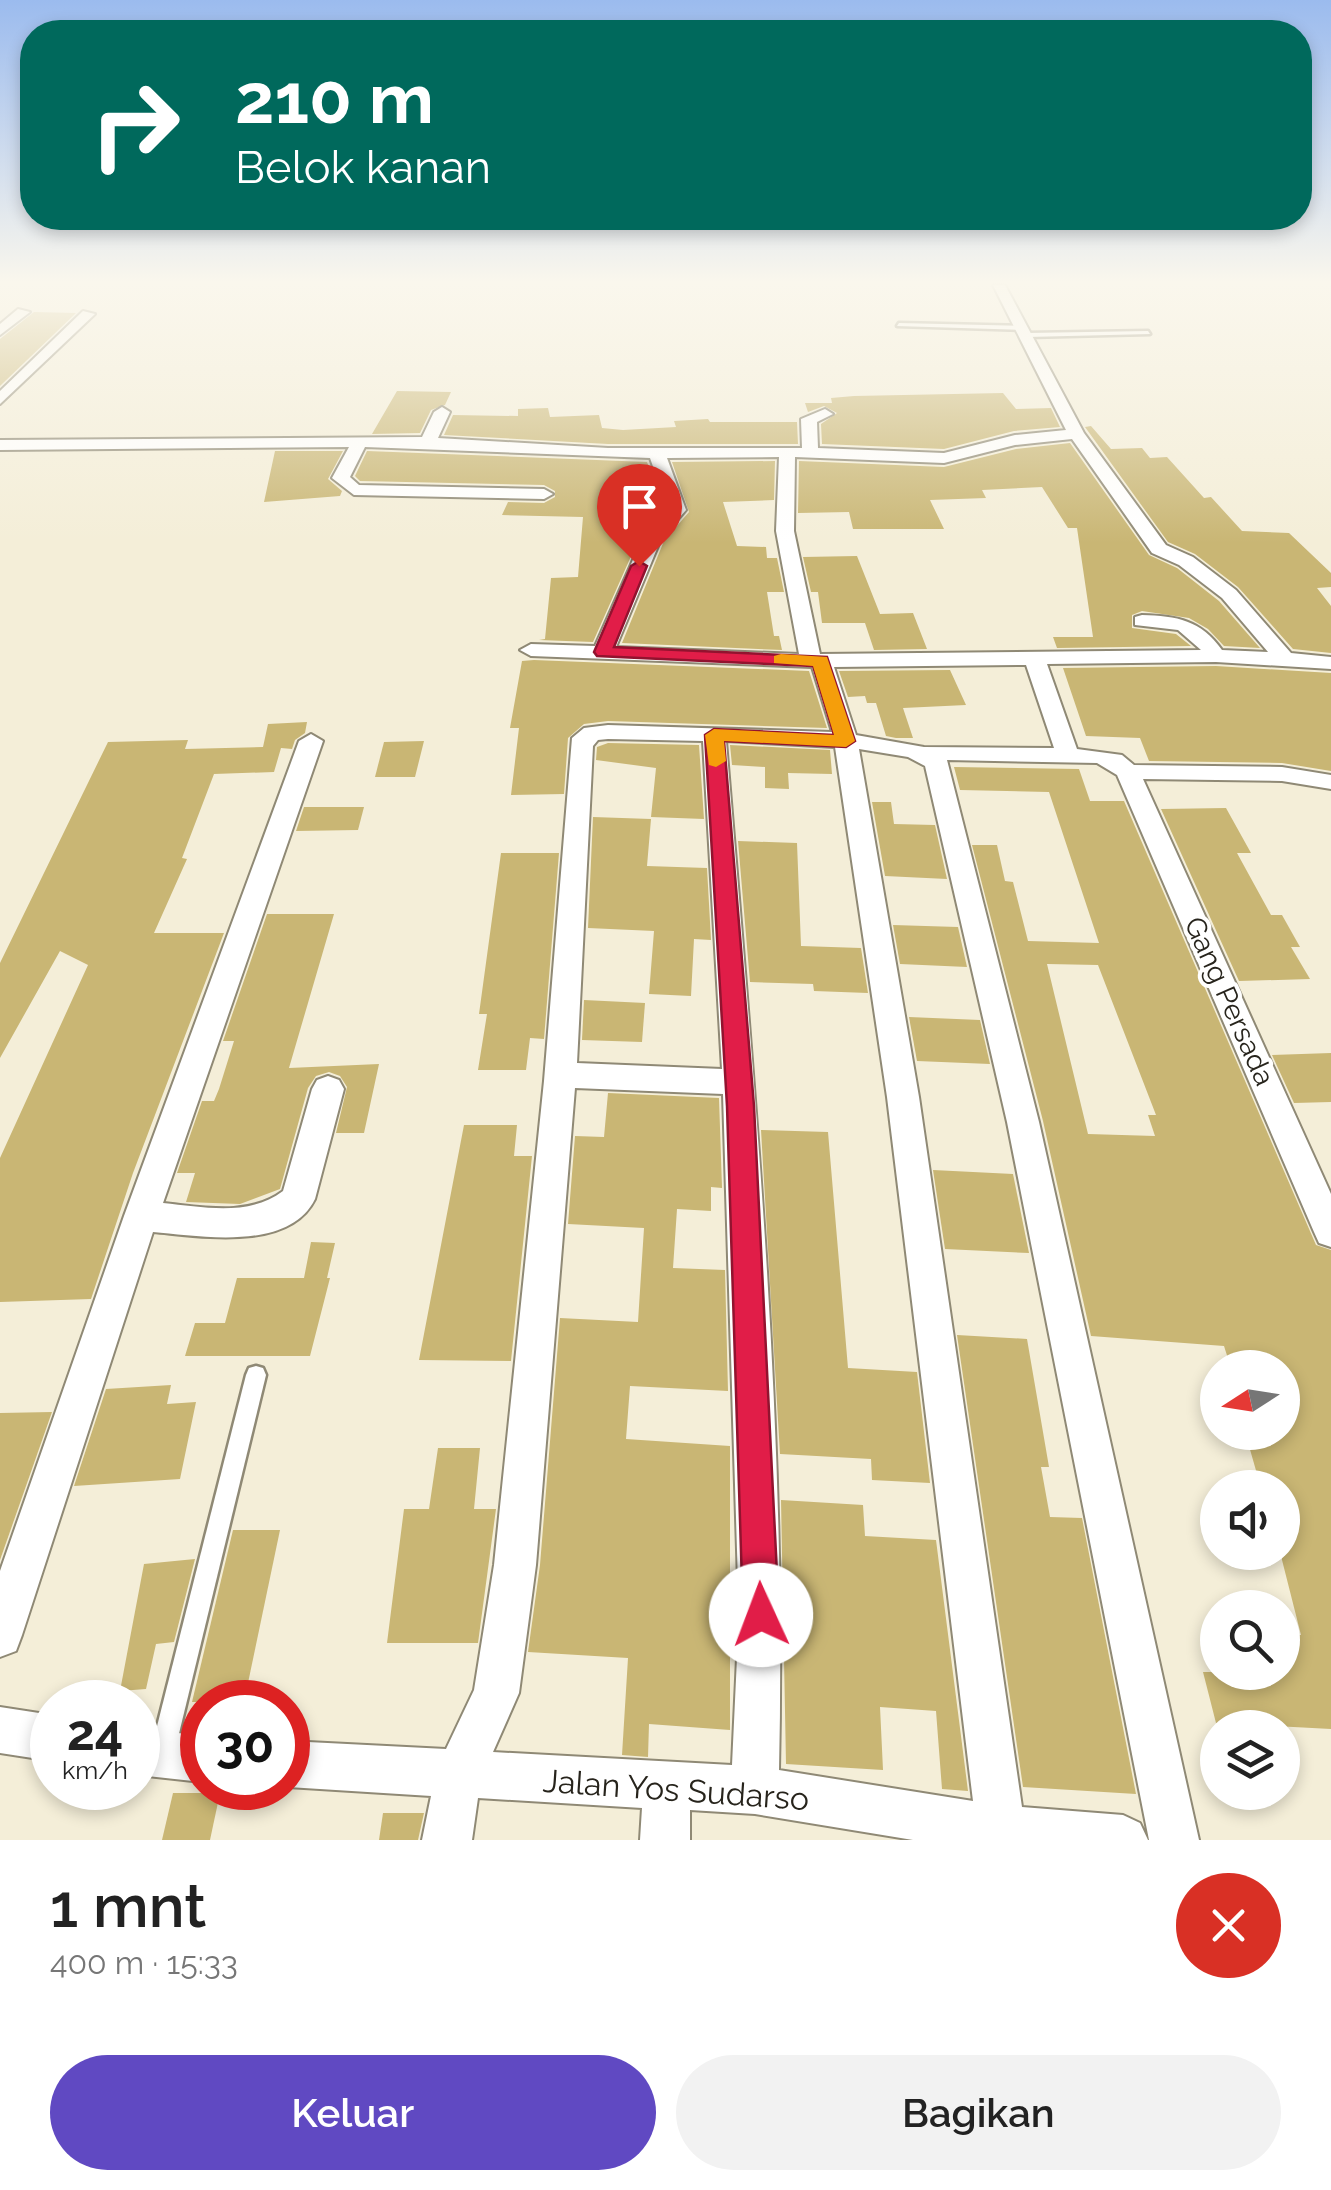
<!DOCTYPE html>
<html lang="id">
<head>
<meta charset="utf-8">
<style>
	:root { --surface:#fff; --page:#f2f2f2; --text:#222; --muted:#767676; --accent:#6049c2 }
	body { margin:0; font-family:Raleway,sans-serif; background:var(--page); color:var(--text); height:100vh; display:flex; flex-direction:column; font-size:38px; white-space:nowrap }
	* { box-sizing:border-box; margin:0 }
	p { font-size:32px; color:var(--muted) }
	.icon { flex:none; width:55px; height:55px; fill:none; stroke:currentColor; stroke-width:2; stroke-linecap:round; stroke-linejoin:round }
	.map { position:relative; height:1840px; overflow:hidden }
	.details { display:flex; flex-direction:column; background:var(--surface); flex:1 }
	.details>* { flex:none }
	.guide { position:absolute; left:20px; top:20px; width:1292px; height:210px; border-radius:40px; box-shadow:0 5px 15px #0003; background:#00695c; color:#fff; overflow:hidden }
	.needle { width:65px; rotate:258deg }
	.tools { position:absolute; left:1200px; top:1350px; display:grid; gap:20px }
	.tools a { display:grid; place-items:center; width:100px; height:100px; border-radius:50%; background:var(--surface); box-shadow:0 5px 15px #0003; font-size:50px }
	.speed { position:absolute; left:30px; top:1680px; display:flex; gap:20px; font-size:50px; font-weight:700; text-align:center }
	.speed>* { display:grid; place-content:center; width:130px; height:130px; border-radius:50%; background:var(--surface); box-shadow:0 5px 15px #0003; line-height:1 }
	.speed small { font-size:25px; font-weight:400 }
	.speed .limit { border:15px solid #d22; background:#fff; color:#111 }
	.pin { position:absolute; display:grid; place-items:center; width:85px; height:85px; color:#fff; margin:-102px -42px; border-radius:50% 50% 50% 0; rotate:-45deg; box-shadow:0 0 10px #0007 }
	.pin .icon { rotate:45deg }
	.me { position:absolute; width:110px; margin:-55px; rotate:358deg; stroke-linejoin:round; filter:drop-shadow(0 0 8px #0008) }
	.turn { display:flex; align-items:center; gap:35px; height:210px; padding:0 50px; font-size:45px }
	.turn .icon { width:130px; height:130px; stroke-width:2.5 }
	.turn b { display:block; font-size:70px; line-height:85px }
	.round { display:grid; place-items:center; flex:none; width:105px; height:105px; border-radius:52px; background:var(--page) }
	.overview { display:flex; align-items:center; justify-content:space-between; height:170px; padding:0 50px }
	h1 { font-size:60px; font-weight:600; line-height:75px }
	.primary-button { display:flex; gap:20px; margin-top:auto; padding:20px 50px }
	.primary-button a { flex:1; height:115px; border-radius:60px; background:var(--accent); color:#fff; font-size:40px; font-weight:600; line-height:115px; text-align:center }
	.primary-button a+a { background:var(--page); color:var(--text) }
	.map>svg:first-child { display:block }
	.building { fill:#c9b674; fill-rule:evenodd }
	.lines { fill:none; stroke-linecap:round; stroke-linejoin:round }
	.service-casing { stroke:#8f8975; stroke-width:5 }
	.minor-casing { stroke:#8f8975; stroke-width:4 }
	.service { fill:#fff; fill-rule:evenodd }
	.minor { fill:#fff; fill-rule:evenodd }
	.route { fill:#e11d48; stroke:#92132f; stroke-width:2.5 }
	.slow { fill:#f59e0b }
	.labels { text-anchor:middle; stroke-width:8; stroke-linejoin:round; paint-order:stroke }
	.street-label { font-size:28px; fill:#27241c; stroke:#fff }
	.near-street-label { font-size:32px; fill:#27241c; stroke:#fff }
</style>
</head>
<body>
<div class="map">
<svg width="1331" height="1840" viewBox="0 0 1331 1840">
	<rect width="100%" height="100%" fill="#f4eed8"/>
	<g class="building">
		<polygon points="34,312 76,313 0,386 0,339"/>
		<polygon points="397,391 451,392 445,405 431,410 420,433 372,434"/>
		<polygon points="1003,393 1016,409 1051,408 1060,427 1014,431 944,449 822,444 821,424 837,413 824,406 808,412 805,403 832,403 831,398 854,396"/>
		<polygon points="548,408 550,417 599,415 602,428 623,430 676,427 674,421 708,419 710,422 797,422 798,444 608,444 444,435 453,415 518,416 518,409"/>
		<polygon points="1091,426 1111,449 1142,448 1150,458 1167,457 1204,498 1211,497 1242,531 1289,533 1331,573 1331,587 1317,588 1331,606 1331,653 1293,649 1238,587 1195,554 1168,542 1085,427"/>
		<polygon points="1070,443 1149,555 1177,568 1219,601 1260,648 1224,646 1208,629 1189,618 1142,611 1132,615 1132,628 1176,634 1191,646 1057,648 1053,637 1093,637 1077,528 1068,528 1042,487 982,490 986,498 930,500 944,529 853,529 849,512 798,513 799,461 944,467 1016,449"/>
		<polygon points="275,451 343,451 328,479 342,491 340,496 264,502"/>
		<polygon points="367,451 647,462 664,508 640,536 593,642 539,640 545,639 551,578 578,577 583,517 502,515 508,502 544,503 555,497 555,491 544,485 360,481 355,476"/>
		<polygon points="775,461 774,500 723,502 737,546 766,547 767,558 777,558 784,592 767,592 774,636 779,636 782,650 622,643 664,541 689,512 672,462"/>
		<polygon points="857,556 880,614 913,613 927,649 874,650 865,623 822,623 818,592 811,592 803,557"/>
		<polygon points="534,660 809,671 827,728 608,721 584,724 568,738 564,794 511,795 519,728 510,728 522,661"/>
		<polygon points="1216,666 1331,673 1331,771 1282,763 1149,761 1140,738 1086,736 1063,668"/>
		<polygon points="950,670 966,705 903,708 913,738 896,738 886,736 876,703 867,703 865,696 848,697 839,671"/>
		<polygon points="307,722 305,733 295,740 292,749 281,748 274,772 214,774 182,858 187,859 154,933 224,933 133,1173 91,1299 0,1302 0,1158 88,965 60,951 0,1058 0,963 108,742 188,740 185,749 263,747 268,724"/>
		<polygon points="424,741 415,777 375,777 384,742"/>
		<polygon points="608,743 699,745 704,819 651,817 656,768 596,760 597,747"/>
		<polygon points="730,745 830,750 832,774 788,773 789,789 765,788 765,767 732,765"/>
		<path d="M954,767L1079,769L1090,801H1124L1316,1245L1331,1250V1729L1216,1723L1203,1672H1282V1634L1301,1635L1282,1560V1488H1261L1245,1432H1282V1368H1231L1224,1346L1091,1336L1043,1121L972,845H997L1005,881L1013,882L1028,941L1099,943L1049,792L960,790ZM1047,964L1098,965L1156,1115H1148L1155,1136L1088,1134Z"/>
		<polygon points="872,802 891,802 894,824 935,825 947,879 885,876"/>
		<polygon points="304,807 364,807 358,830 296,831"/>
		<polygon points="1226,808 1251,853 1237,853 1271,915 1282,915 1300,947 1291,947 1310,979 1239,981 1161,809"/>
		<polygon points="593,817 651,819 647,866 707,868 711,940 694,939 691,996 649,994 654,931 588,928"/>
		<polygon points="738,841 797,843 801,946 861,948 868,993 814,991 813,984 750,982"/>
		<polygon points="501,853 559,853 544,1039 530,1038 526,1070 478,1070 487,1014 479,1014"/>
		<polygon points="267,914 334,914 289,1068 379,1064 364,1133 336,1133 347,1087 340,1076 329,1072 316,1076 308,1088 280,1189 240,1204 186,1202 195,1173 177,1173 202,1101 214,1101 219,1089 234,1041 223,1041"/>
		<polygon points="893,925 958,927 967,967 900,964"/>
		<polygon points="584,1000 645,1003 642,1042 582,1040"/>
		<polygon points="909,1017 980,1020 990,1064 917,1061"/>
		<polygon points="1331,1053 1331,1102 1294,1103 1272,1055"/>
		<polygon points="608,1093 719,1098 722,1188 711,1187 711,1211 677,1209 673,1268 725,1270 728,1391 630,1386 626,1439 730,1446 730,1730 649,1724 648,1757 622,1755 628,1658 528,1652 540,1565 560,1318 638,1322 644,1228 568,1224 575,1136 604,1137"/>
		<polygon points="464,1125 517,1125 514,1156 532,1156 511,1361 419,1360"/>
		<polygon points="761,1130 828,1132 848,1368 917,1372 930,1483 872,1480 871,1459 780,1454"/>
		<polygon points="933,1170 1013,1174 1029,1253 945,1249"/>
		<polygon points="311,1242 335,1243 327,1278 330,1278 310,1356 185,1356 195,1323 225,1323 237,1278 304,1278"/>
		<polygon points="957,1335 1027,1339 1049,1467 1041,1467 1050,1517 1082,1518 1136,1794 1023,1787"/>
		<polygon points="171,1385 167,1404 196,1402 180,1479 74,1486 106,1389"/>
		<polygon points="52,1412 0,1560 0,1413"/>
		<polygon points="438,1448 480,1448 474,1509 496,1509 478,1643 387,1643 404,1509 429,1509"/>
		<polygon points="781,1500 863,1505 865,1536 936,1540 968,1791 942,1789 936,1711 880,1707 883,1770 786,1764"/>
		<polygon points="233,1530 280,1530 244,1702 192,1702"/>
		<polygon points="195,1559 174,1642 156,1644 146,1689 120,1691 144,1564"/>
		<polygon points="173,1793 220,1793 210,1840 162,1840"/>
		<polygon points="383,1813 424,1813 418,1840 379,1840"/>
	</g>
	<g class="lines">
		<g class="service-casing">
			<g id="service">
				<polygon points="899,323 1024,326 1027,328 1024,330 897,326"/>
				<polygon points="1148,331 1150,334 1027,337 1024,335 1027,333"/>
				<polygon points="256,1366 263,1368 266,1375 175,1750 171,1758 163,1762 155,1758 151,1750 246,1375 249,1368"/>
			</g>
		</g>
		<g class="minor-casing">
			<g id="minor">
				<path d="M993,285H1005L1084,433L1166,545L1193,557L1236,590L1291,653L1331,657V669L1216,662L1047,664L1077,749L1122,755L1134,765L1282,767L1331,775V789L1282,781L1143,779L1331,1194V1247L1319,1243L1314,1232L1117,775L1097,763L947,760L1039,1122L1199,1840H1149L1007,1122L925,766L908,757L859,749L919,1097L1022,1807L1123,1815L1140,1823L1148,1840H913L755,1814L690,1810V1840H640L642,1808L478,1798L472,1840H422L431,1796L288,1787V1741L446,1749L474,1690L494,1565L544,1081L572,738L584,728L608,725L832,732L812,667L531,656L520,650L531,644L595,646L643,537L668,509L650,458L365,447L350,477L359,485L544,489L553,494L544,499L354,495L332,478L349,447L0,450V440L422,437L434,412L442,407L450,412L438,438L608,448H802L801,419L825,409L833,414L817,422L818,448L944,453L1015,435L1066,430ZM1072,439L1152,553L1179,565L1222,598L1268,652L1222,650C1201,620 1177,616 1142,615L1135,617V625L1178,630L1201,650L820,654L794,531L795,457L944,463L1015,445ZM779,457L776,531L799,654L616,647L661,539L686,510L667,458ZM1026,665L1054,748L924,747L856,735L834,667ZM608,739L703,741L722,1069L577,1063L593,746L598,740ZM726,741L835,747L887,1097L973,1801L779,1770C787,1427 754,1083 726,741ZM575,1088L723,1094L739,1615L732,1765L493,1752L519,1693L536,1565Z"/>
				<polygon points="18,309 30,312 0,335 0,324"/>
				<polygon points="83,311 95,314 0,404 0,391"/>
				<path d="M311,734L323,741L163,1203C204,1207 248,1217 283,1191L312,1089L317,1080L328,1076L339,1080L344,1089L315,1199C289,1252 200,1236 153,1232L22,1635L16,1651L0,1657V1571L124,1216L299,741Z"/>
				<polygon points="0,1707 52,1715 52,1761 0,1753"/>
				<polygon points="138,1728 202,1736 202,1782 138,1775"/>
			</g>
		</g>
		<use href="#service" class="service"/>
		<use href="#minor" class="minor"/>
	</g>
	<linearGradient id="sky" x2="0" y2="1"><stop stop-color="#9bbbee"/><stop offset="0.52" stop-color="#faf7ed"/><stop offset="1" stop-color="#faf7ed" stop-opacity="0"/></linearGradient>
	<rect width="1331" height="543" fill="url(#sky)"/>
	<polygon class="route" points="639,561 647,566 614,647 827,657 855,741 846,747 724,741 754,1106 779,1615 774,1628 761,1633 748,1628 743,1615 727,1106 705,735 714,729 834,735 813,666 597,656 594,652 631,566"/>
	<polygon class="slow" points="781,654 827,657 855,741 846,747 724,741 726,761 716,767 709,765 705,735 714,729 834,735 813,666 774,663 774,656"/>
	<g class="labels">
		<g class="street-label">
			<text transform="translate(1230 1001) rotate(66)" y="10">Gang Persada</text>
		</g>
		<g class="near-street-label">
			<text transform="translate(676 1790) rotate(4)" y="11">Jalan Yos Sudarso</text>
		</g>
	</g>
</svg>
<div class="tools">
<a><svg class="needle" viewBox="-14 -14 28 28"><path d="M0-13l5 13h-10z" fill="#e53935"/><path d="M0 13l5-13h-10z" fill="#767676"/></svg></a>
<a><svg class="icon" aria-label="sound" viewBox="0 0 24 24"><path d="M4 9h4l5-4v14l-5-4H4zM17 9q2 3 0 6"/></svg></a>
<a><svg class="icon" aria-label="search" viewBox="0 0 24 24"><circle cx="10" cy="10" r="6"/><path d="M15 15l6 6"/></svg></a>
<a><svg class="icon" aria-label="layers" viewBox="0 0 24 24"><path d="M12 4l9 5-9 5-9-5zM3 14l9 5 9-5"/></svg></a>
</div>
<div class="speed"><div>24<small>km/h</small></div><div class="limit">30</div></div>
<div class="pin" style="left:639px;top:566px;background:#d93025"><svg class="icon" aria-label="arrive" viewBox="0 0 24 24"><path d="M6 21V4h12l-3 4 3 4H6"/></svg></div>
<svg class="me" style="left:761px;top:1615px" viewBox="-20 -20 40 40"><circle r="19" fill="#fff"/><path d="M0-13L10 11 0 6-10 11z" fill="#e11d48"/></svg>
<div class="guide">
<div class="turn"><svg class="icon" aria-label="right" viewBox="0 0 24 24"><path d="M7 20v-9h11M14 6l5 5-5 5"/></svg><div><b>210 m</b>Belok kanan</div></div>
</div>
</div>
<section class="details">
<div class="overview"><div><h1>1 mnt</h1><p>400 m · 15:33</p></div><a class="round" style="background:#d93025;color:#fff"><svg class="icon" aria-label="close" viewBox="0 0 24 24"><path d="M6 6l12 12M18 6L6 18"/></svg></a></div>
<div class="primary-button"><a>Keluar</a><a>Bagikan</a></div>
</section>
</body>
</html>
